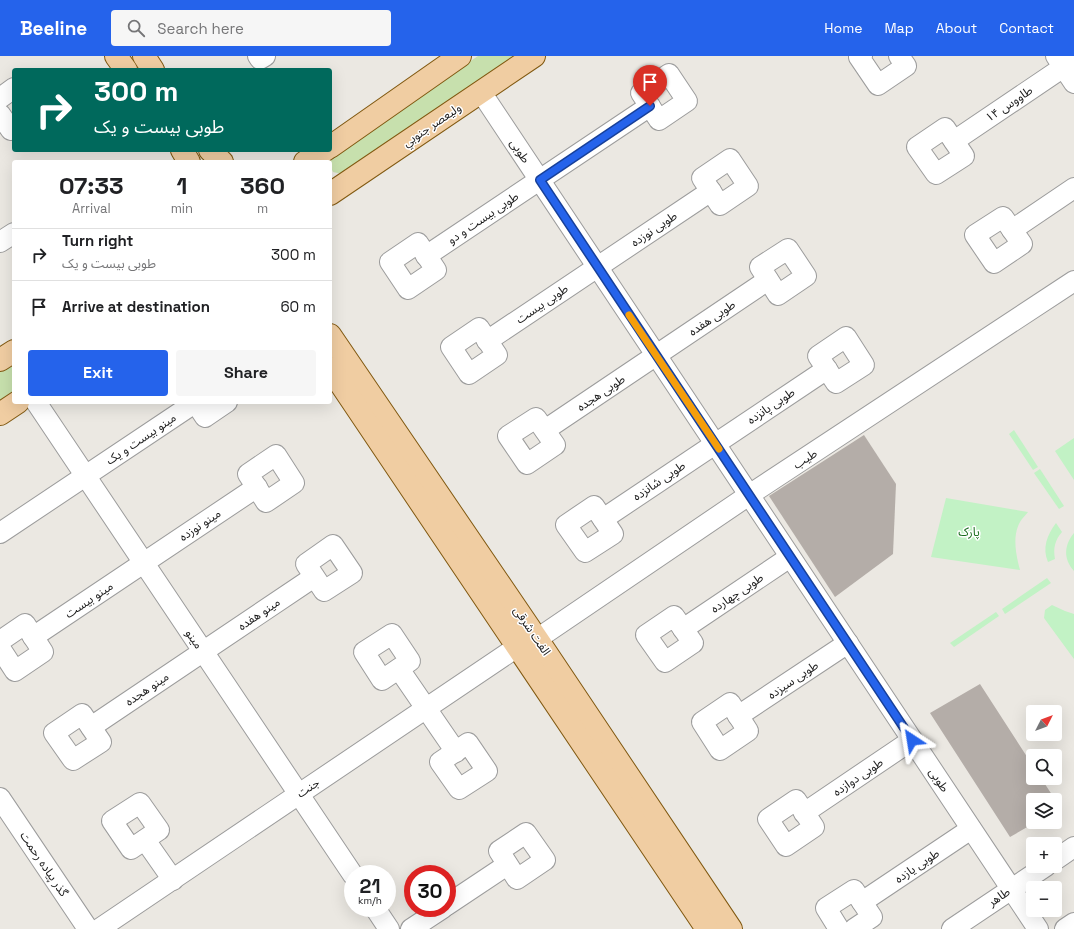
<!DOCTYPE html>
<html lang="en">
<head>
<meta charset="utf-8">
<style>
	:root { --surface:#fff; --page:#f6f6f6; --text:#202124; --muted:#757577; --line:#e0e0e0; --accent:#2563eb }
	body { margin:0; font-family:"Space Grotesk","Noto Sans Arabic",sans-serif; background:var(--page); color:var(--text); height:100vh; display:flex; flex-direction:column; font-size:15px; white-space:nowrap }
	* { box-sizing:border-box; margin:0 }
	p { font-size:13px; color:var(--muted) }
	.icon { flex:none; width:22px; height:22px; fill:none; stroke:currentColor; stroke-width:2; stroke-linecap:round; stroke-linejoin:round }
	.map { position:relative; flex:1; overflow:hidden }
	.side { position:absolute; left:12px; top:104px; width:320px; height:244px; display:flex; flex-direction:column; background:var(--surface); border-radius:4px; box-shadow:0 4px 16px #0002 }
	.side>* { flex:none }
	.hud { position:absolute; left:12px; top:12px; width:320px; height:84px; border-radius:4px; box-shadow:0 4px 16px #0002; background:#00695c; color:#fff; overflow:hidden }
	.needle { width:26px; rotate:48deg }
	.controls { position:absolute; left:1026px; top:649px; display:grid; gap:8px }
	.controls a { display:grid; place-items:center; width:36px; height:36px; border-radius:4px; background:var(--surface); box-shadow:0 4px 16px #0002; font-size:20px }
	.speed { position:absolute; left:344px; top:809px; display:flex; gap:8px; font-size:20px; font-weight:700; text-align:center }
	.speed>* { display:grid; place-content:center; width:52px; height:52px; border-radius:50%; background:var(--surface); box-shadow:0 4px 16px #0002; line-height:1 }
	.speed small { font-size:10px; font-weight:400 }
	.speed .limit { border:6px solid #d22; background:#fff; color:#111 }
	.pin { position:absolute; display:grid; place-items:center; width:34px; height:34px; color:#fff; margin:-41px -17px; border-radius:50% 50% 50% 0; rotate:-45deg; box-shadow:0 0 4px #0007 }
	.pin .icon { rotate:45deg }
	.me { position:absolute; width:44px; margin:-22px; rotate:327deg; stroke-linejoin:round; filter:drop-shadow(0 0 3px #0008) }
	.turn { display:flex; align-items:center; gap:14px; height:84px; padding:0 16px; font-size:18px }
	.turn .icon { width:52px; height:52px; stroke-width:2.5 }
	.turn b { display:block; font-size:28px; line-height:34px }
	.eta { display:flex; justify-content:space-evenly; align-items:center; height:68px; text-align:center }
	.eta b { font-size:24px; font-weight:600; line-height:28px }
	.cta { display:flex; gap:8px; margin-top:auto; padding:8px 16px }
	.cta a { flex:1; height:46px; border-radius:4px; background:var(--accent); color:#fff; font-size:16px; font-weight:600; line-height:46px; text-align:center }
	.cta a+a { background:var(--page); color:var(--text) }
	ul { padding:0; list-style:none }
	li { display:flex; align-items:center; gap:12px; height:52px; padding:0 16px; border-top:1px solid var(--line) }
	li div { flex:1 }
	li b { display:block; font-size:15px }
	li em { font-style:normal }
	header { display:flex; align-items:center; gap:24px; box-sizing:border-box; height:56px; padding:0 20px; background:var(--accent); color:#fff }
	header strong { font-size:19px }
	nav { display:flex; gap:22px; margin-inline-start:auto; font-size:14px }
	.search { width:280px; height:36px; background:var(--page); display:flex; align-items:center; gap:10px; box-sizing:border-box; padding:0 14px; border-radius:4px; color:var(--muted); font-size:15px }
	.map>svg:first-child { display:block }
	.grass { fill:#c7e0ad }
	.park { fill:#c2f2c5 }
	.building { fill:#b4ada8 }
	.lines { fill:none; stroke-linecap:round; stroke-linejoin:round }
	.minor-casing { stroke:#9c9c9c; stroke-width:22 }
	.major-casing { stroke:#815911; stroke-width:24 }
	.minor { stroke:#fff; stroke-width:20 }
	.major { stroke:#f0cda2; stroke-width:22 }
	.route-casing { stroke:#184099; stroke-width:10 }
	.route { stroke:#2563eb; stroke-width:7 }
	.slow { stroke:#f59e0b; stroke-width:7 }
	.labels { text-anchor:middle; stroke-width:3; stroke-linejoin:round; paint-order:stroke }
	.street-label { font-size:12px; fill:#1b1b1b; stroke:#fff }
	.park-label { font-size:12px; fill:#176b1c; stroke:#fff }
</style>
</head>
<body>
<header>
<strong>Beeline</strong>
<div class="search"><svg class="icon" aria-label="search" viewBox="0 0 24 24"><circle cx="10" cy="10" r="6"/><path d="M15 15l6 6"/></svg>Search here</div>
<nav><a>Home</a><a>Map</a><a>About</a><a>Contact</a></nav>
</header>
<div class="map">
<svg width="1074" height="873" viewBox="0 0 1074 873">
	<rect width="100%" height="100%" fill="#ebe8e2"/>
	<g class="grass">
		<polygon points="478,0 518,0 342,118 333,116 330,110 331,100"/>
		<polygon points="14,306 14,340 0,350 0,316"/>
	</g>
	<g class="park">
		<polygon points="1014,374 1038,411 1033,414 1009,378"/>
		<polygon points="1074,382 1074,424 1055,395"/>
		<polygon points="1040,413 1064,450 1059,453 1034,417"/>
		<path d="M946,442L1028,456C1026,459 1022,462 1020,466C1012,480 1016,499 1020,514L931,501Z"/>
		<path d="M1056,467L1062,476C1055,484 1053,492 1055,503L1048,506C1042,492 1047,479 1056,467Z"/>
		<path d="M1074,477V515C1063,503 1064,489 1074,477Z"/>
		<polygon points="1047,522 1051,527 1005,558 1002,553"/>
		<polygon points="1052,549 1065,555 1074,558 1074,603 1044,562 1045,554"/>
		<polygon points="996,556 999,560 954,591 950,587"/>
	</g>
	<g class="building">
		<polygon points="864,379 896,428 893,498 835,541 769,440"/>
		<polygon points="980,628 1033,710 1033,722 1041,722 1060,751 1055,754 1055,744 1033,744 1033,766 1036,766 1010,781 930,657"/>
	</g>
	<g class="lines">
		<g class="minor-casing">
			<g id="minor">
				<polyline points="258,0 260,3 265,0"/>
				<polyline points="862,0 859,1 878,29 906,10 899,0"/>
				<polyline points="1056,0 1074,27"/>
				<polygon points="669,18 687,45 659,64 641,37"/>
				<polyline points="481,36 1038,873"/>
				<polyline points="0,42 14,32"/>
				<polyline points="0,58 11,74 14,72"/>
				<polygon points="945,72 964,100 936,118 917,91"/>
				<polyline points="954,85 1074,4"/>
				<polygon points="730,103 748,130 720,149 702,122"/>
				<polygon points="1003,161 1022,188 994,207 975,179"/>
				<polyline points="1012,174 1074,132"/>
				<polyline points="0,186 14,177"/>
				<polygon points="418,187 436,214 408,233 390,206"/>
				<polygon points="788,193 806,220 778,239 760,211"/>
				<polyline points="426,200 650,50"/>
				<polygon points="479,272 497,299 469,318 451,291"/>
				<polygon points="846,281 864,309 836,327 818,300"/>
				<polyline points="487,285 711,135"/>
				<polyline points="36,346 353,819"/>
				<polyline points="195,346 205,361 227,346"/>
				<polygon points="536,362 555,389 527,408 508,380"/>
				<polyline points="545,374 768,224"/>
				<polygon points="276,399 294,427 266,446 248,418"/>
				<polygon points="594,450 613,478 585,496 566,469"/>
				<polyline points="603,463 827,313"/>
				<polyline points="0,477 196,346"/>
				<polygon points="333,489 352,517 324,535 306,508"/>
				<polygon points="674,560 693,587 665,606 646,579"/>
				<polyline points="683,573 790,501"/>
				<polygon points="392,578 410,605 382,624 364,596"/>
				<polyline points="33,581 257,431"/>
				<polyline points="537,583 749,439 1074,225"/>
				<polyline points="0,585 25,568 43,596 15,615 0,592"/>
				<polyline points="399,613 456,696"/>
				<polygon points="730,647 748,675 720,694 702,666"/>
				<polygon points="82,658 101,686 73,704 54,677"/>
				<polyline points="738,660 848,587"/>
				<polyline points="91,671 314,521"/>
				<polygon points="468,687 487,715 459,733 440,706"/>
				<polyline points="0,742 88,873"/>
				<polygon points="796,744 814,771 786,790 768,763"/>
				<polygon points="140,747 159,774 131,793 112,765"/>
				<polyline points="804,757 912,684"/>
				<polygon points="526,777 545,804 517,823 499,795"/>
				<polyline points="145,784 173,824"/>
				<polyline points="1055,804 1074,791"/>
				<polyline points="862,846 971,773"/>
				<polyline points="447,849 507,809"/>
				<polyline points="375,852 389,873"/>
				<polyline points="99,873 517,591"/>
				<polyline points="411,873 443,852"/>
				<polyline points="839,873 826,852 854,834 872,861 854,873"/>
				<polyline points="952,873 1046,810"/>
				<polyline points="1065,873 1074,867"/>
			</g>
		</g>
		<g class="major-casing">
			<g id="major">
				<polyline points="116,0 126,14"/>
				<polyline points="144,0 153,14"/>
				<polyline points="330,91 460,0"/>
				<polyline points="182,94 189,106"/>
				<polyline points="210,94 222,106"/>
				<polyline points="305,106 325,94"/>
				<polyline points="330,138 534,0"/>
				<polyline points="330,279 537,583 731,873"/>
				<polyline points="0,304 14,295"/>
				<polyline points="330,312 707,873"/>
				<polyline points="0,358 18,346"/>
			</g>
		</g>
		<use href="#minor" class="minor"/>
		<use href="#major" class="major"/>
	</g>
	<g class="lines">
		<g class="route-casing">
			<polyline id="route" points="650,50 540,124 912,684"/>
		</g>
		<use href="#route" class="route"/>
		<polyline class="slow" points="629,259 719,393"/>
	</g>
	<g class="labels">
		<g class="street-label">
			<text transform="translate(1009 48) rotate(-34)" y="4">طاووس ۱۴</text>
			<text transform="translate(432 69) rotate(-34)" y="4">وليعصر جنوبي</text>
			<text transform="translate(520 95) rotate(56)" y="4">طوبی</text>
			<text transform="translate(483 162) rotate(-34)" y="4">طوبی بیست و دو</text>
			<text transform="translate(654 173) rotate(-34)" y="4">طوبی نوزده</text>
			<text transform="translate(542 248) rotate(-34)" y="4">طوبی بیست</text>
			<text transform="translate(712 262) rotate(-34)" y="4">طوبی هفده</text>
			<text transform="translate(601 337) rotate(-34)" y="4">طوبی هجده</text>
			<text transform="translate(771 350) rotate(-34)" y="4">طوبی پانزده</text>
			<text transform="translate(141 383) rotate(-34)" y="4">مینو بیست و یک</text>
			<text transform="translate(805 403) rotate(-33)" y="4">طیب</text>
			<text transform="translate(659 425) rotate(-34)" y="4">طوبی شانزده</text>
			<text transform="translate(200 469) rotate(-34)" y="4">مینو نوزده</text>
			<text transform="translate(737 537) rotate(-34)" y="4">طوبی چهارده</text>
			<text transform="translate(89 544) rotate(-34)" y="4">مینو بیست</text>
			<text transform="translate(259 558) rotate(-34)" y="4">مینو هفده</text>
			<text transform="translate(532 575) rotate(56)" y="4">الفت شرقی</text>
			<text transform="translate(194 583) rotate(56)" y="4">مینو</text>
			<text transform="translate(793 624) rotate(-34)" y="4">طوبی سیزده</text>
			<text transform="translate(147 633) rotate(-34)" y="4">مینو هجده</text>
			<text transform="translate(858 721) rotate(-34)" y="4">طوبی دوازده</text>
			<text transform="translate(939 724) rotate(56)" y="4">طوبی</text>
			<text transform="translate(308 732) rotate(-34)" y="4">جنت</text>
			<text transform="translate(44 808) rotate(56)" y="4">گذر پیاده رحمت</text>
			<text transform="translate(917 810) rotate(-34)" y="4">طوبی یازده</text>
			<text transform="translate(999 841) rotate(-34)" y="4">طاهر</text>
		</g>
		<g class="park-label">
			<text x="969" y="480">پارک</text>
		</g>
	</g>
</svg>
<div class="controls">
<a><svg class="needle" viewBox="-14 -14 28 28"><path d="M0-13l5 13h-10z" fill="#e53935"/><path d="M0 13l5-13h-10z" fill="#757577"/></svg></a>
<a><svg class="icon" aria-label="search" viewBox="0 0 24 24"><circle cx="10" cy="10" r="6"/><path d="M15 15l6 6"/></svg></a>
<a><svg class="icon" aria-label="layers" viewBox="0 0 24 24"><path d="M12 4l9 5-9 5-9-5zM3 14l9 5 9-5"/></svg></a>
<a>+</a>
<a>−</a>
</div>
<div class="speed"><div>21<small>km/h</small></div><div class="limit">30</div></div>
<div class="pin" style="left:650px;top:50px;background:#d93025"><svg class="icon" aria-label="arrive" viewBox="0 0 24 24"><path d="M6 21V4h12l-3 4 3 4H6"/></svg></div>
<svg class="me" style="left:912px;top:684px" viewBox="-20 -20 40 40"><path d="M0-17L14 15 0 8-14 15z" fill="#2563eb" stroke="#fff" stroke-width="4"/></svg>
<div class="hud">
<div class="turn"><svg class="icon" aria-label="right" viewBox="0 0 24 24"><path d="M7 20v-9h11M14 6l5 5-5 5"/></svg><div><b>300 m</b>طوبی بیست و یک</div></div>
</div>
<section class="side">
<div class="eta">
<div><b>07:33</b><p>Arrival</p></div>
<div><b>1</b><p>min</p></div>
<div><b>360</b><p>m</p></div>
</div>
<ul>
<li><svg class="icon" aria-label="right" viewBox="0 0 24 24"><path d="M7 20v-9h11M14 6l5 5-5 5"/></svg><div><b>Turn right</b><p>طوبی بیست و یک</p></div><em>300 m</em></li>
<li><svg class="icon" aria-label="arrive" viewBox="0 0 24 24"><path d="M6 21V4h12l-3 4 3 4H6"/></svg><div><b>Arrive at destination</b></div><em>60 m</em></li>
</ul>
<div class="cta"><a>Exit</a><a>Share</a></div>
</section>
</div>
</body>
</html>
